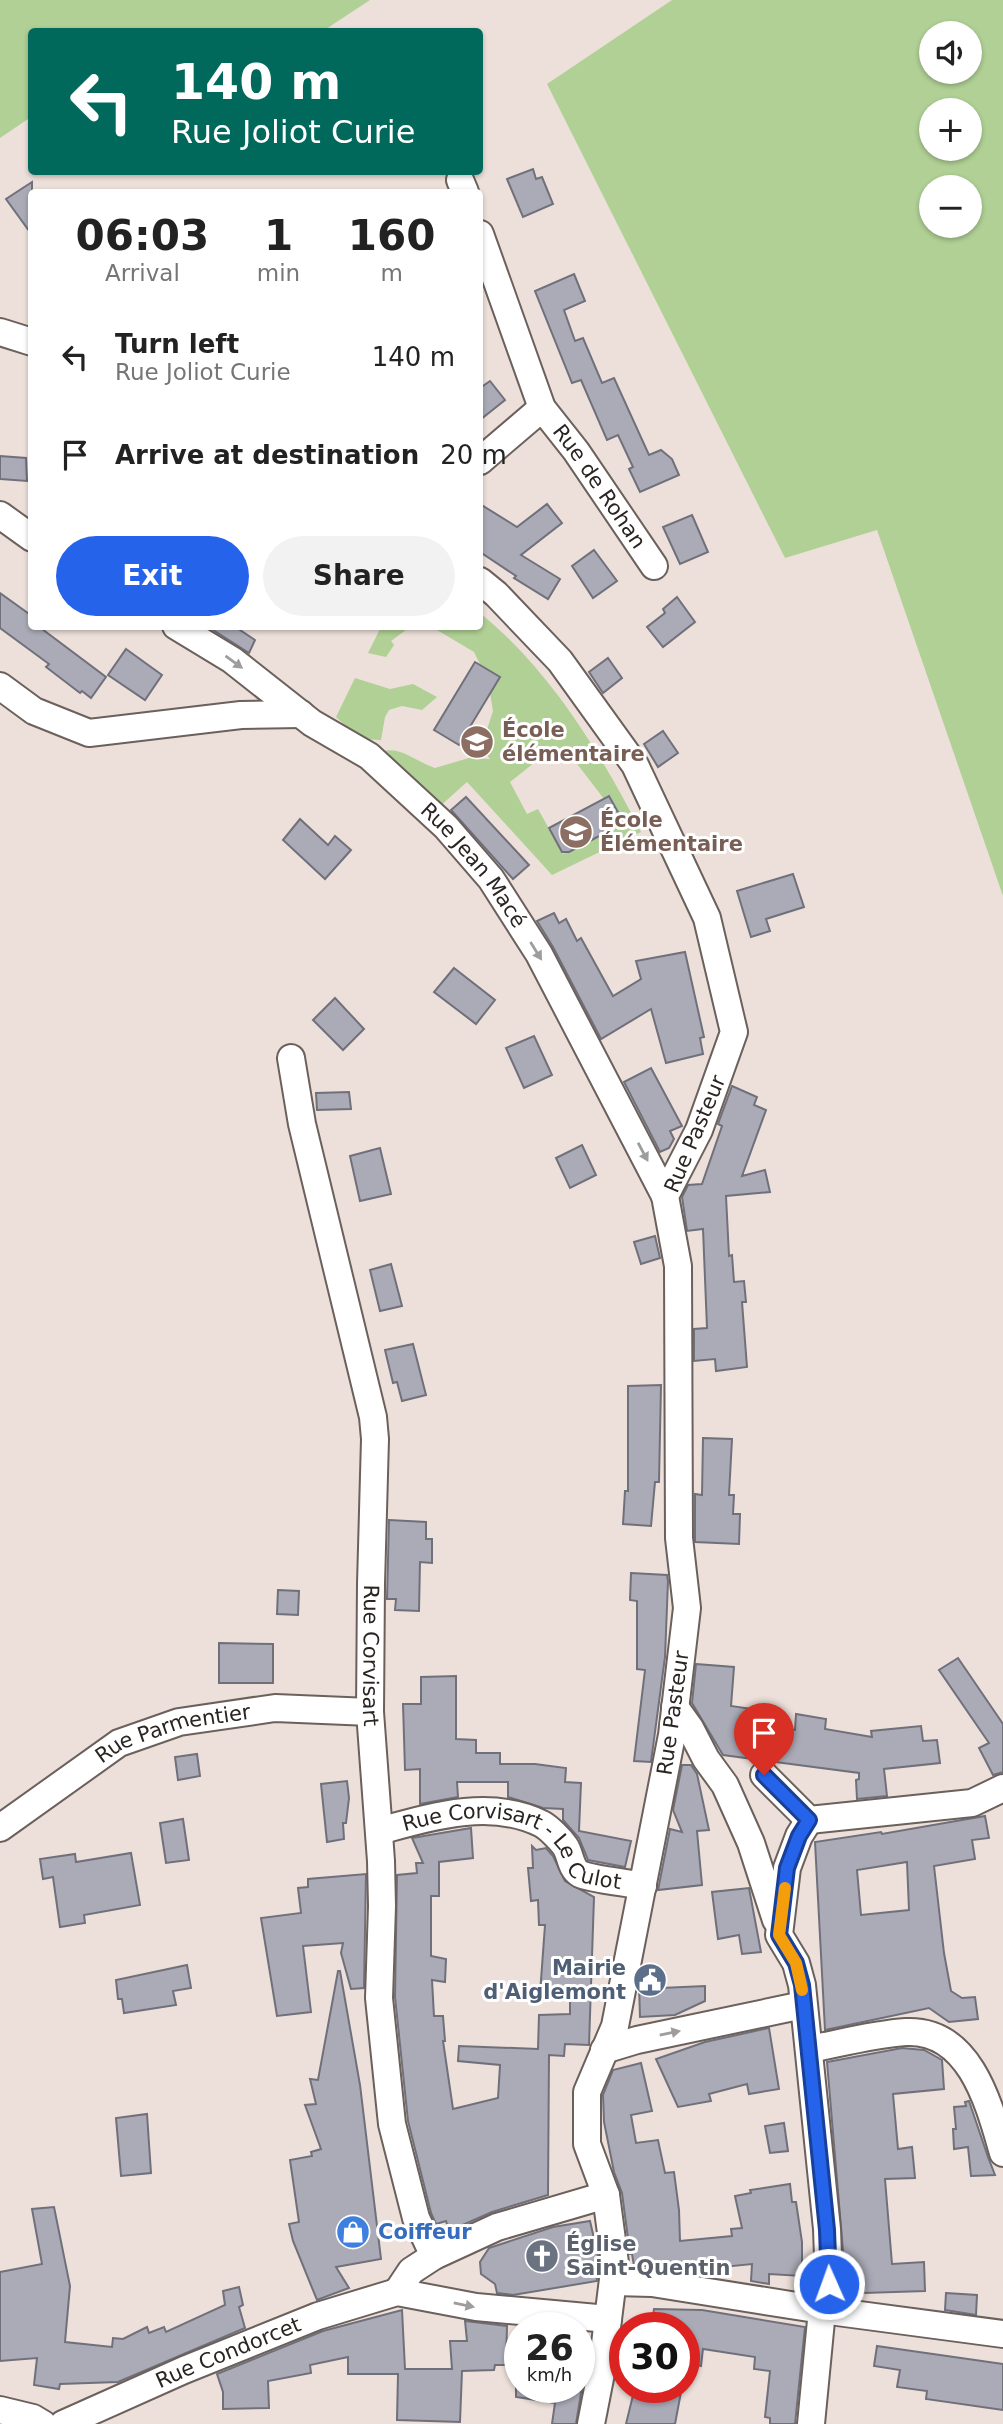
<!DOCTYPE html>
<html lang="en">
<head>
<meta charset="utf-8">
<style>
	:root { --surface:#fff; --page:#f2f2f2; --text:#222; --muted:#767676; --accent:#2563eb }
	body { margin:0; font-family:"DejaVu Sans",sans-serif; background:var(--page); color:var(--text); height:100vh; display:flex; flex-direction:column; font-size:26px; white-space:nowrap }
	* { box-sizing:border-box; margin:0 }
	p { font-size:23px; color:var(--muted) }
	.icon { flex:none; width:38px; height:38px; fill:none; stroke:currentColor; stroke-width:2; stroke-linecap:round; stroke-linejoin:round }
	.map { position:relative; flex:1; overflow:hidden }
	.details { position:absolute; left:28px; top:189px; width:455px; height:441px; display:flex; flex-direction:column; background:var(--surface); border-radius:7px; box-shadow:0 2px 5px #0004 }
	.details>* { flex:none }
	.guide { position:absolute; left:28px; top:28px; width:455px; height:147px; border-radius:7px; box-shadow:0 2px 5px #0004; background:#00695c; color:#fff; overflow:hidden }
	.tools { position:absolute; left:919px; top:21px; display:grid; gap:14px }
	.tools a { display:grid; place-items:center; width:63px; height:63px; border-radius:50%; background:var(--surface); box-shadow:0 2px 5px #0004; font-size:35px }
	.speed { position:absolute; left:504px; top:2312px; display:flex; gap:14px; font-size:35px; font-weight:700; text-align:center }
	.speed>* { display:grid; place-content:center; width:91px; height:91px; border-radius:50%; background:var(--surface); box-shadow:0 2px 5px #0004; line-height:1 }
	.speed small { font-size:18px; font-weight:400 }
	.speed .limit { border:10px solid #d22; background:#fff; color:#111 }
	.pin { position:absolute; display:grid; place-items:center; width:60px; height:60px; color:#fff; margin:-72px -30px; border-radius:50% 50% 50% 0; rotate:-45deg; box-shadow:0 0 7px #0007 }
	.pin .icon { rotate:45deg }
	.me { position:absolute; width:77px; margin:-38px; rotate:358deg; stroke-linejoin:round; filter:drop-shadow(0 0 5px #0008) }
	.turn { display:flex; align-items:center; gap:24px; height:147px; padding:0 28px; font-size:32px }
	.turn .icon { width:91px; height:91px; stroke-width:2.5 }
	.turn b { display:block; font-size:49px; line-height:60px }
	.eta { display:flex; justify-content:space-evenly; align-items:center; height:119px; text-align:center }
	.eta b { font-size:42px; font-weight:800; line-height:49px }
	.cta { display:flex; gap:14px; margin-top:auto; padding:14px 28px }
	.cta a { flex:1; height:80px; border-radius:42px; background:var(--accent); color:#fff; font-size:28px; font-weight:800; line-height:80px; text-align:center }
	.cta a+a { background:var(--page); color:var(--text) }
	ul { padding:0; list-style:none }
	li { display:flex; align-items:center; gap:21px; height:98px; padding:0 28px }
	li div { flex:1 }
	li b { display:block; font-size:26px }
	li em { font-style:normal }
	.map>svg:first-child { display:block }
	.green { fill:#b0d095; fill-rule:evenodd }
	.building { fill:#aaabb7; stroke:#70707b; stroke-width:2; fill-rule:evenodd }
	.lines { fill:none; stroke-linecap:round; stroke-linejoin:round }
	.minor-casing { stroke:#6b605b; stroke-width:30 }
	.minor { stroke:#fff; stroke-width:26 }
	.oneway { fill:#9f9d9c }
	.route-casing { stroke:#184099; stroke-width:18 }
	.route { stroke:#2563eb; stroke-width:12 }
	.slow { stroke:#f59e0b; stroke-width:12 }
	.labels { text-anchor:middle; stroke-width:6; stroke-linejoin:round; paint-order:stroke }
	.street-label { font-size:21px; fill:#2a2523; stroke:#fff }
	.education-label { font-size:21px; font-weight:bold; fill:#785e54; stroke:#fff; text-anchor:start }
	.service-label { font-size:21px; font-weight:bold; fill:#4e5e75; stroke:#fff; text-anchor:end }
	.shop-label { font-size:21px; font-weight:bold; fill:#366cbe; stroke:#fff; text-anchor:start }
	.worship-label { font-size:21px; font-weight:bold; fill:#5b616d; stroke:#fff; text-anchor:start }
</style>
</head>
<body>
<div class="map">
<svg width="1003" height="2424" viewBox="0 0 1003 2424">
	<rect width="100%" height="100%" fill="#ede0da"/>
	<g class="green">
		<polygon points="0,0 370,0 323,31 32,32 31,117 0,138"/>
		<path d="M672,0H1003V896L877,530L785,558L547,84ZM970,33V72H931V33ZM970,110V149H931V110ZM970,187V226H931V187Z"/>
		<path d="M480,613C550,670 600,752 641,832L552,875L467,782L438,808L377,754C396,742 416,762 435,768L469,758L490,759L481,748L493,711L490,693L500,677L480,664L474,652L432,627L480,626ZM554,747L578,765L604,799L610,796L624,823L563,854L538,809L527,814L510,782Z"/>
		<polygon points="381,627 410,627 391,641 394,645 386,657 368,653"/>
		<polygon points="355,678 390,689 413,684 437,697 422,710 402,706 389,710 385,717 381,740 360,739 336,717"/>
	</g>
	<g class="building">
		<polygon points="533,169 536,179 542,177 553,204 523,217 507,179"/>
		<polygon points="32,182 32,235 6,199"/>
		<polygon points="574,274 585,301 564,310 575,341 583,338 602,383 614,378 649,455 661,450 672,459 679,475 640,492 629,469 633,467 618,435 607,440 581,380 572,383 535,291"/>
		<polygon points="490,381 505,400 480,420 480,388"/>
		<polygon points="0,456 26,458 27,481 0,479"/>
		<polygon points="480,504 517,527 547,504 562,523 521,555 560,579 548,599 514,578 516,576 480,552"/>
		<polygon points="692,515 708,552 680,564 663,527"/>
		<polygon points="594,550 617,581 593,598 572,566"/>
		<polygon points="0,593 32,616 32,626 38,626 106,677 91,698 82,691 80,693 46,667 49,664 0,628"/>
		<polygon points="677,597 695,622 663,647 647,627 665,613 663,609"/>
		<polygon points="207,626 234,626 255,640 249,653"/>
		<polygon points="126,649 162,675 145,700 108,675"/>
		<polygon points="608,658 622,678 603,693 589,672"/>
		<polygon points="475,662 500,677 459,745 434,730"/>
		<polygon points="663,731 678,753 658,767 644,744"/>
		<polygon points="609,796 624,823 569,852 562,852 549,828"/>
		<polygon points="466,797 529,865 513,879 451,810"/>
		<polygon points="300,819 328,845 335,836 351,850 325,879 283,840"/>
		<polygon points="793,874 804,907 766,919 770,931 751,937 737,891"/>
		<polygon points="554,913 559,923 566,919 577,941 581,938 613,996 641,979 636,961 685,952 704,1037 700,1038 703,1054 666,1063 651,1009 601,1039 553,947 537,921"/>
		<polygon points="454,968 495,1000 476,1024 434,992"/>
		<polygon points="335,998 364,1029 343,1050 313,1020"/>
		<polygon points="534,1036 552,1075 524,1088 506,1048"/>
		<polygon points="651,1068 682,1126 670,1131 674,1139 669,1148 660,1152 624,1082"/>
		<polygon points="732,1086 757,1097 754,1105 766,1110 742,1176 765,1170 770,1192 726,1196 729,1256 732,1255 734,1282 744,1281 746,1302 742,1302 747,1367 716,1371 715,1359 694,1361 694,1329 707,1328 703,1229 687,1231 682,1197 688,1185 702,1184 722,1126 718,1124"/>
		<polygon points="349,1092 351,1109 317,1110 316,1093"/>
		<polygon points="582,1145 596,1175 570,1188 556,1158"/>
		<polygon points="380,1148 391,1194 360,1201 350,1156"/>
		<polygon points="655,1236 660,1258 641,1264 634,1242"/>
		<polygon points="391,1264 402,1306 380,1311 370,1270"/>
		<polygon points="413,1344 426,1395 402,1401 397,1382 393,1383 385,1350"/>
		<polygon points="661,1385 659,1482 655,1482 651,1526 623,1524 625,1491 628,1491 628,1386"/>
		<polygon points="703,1438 732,1439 729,1495 734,1495 733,1514 740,1514 739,1544 695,1542 695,1494 702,1495"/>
		<polygon points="389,1520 426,1522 426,1539 432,1539 432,1563 420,1562 419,1611 395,1610 396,1599 387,1599"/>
		<polygon points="631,1573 667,1575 668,1581 665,1657 651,1762 634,1761 645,1670 637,1669 637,1601 630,1600"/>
		<polygon points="278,1590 299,1591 298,1615 277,1614"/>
		<polygon points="219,1643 273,1644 273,1683 219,1683"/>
		<polygon points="958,1658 1003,1724 1003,1772 993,1775 979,1748 989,1743 939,1670"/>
		<polygon points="696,1664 734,1667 731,1706 752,1709 750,1725 795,1730 796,1714 826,1719 825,1729 872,1737 871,1731 921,1726 923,1741 937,1740 940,1763 884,1769 887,1796 857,1799 856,1780 859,1779 859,1773 723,1755 692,1703"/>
		<polygon points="456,1676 456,1739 476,1740 476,1753 500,1753 500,1764 535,1764 566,1768 565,1782 581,1783 579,1831 631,1841 625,1867 588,1860 579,1838 563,1820 563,1809 543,1808 508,1797 508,1782 457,1782 458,1797 420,1804 420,1769 405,1770 403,1704 421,1704 421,1677"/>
		<polygon points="197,1754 200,1776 178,1780 175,1757"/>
		<polygon points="682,1765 691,1765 697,1774 709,1830 697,1831 702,1885 658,1890 670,1829 682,1832 673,1810"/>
		<polygon points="347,1781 349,1798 346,1823 343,1823 344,1839 327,1842 321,1784"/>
		<path d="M985,1816L989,1838L972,1840L975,1859L934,1866L944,1953L951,1991L962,1998L975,1997L978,2019L949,2022L929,2008L825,2030L815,1842L881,1832L882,1834ZM907,1862L909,1910L861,1915L857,1870Z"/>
		<polygon points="183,1819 189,1860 166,1863 160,1823"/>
		<polygon points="471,1828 473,1858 439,1862 439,1896 431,1896 431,1956 446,1959 445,1982 432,1980 434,2016 443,2016 445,2041 443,2041 453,2109 498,2098 500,2065 458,2061 459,2046 538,2049 539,2015 570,2014 570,1998 540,1994 545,1925 539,1925 538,1900 531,1901 528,1868 533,1868 532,1846 536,1850 546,1848 553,1856 565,1881 594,1897 589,2045 565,2044 564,2056 549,2055 548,2195 492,2212 449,2231 446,2221 436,2224 431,2213 408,2121 395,1997 397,1875 417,1873 416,1863 423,1863 412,1838"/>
		<polygon points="131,1853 140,1905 84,1915 85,1923 60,1927 53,1877 43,1879 40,1859 75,1854 76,1862"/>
		<polygon points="366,1874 364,1988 351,1989 341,1953 343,1943 303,1946 311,2012 277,2016 261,1918 301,1913 298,1888 308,1887 308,1879"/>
		<polygon points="749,1888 761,1952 742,1954 739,1935 718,1939 712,1892"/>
		<polygon points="187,1965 191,1988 173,1991 176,2005 124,2013 122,1999 118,1999 116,1980"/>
		<polygon points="643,1966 660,1970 661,1988 705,1986 705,2001 675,2015 640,2017 639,1985"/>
		<polygon points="338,1971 340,1971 360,2085 381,2259 336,2267 349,2288 317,2300 293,2241 289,2224 299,2222 290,2160 312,2156 311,2152 321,2149 305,2105 316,2104 310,2079 318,2080"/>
		<polygon points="769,2028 779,2089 749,2094 747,2084 709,2094 711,2101 678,2107 656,2059 705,2042"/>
		<polygon points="902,2048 924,2050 942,2060 944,2089 893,2094 898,2149 912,2147 915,2178 885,2179 892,2264 924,2262 925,2291 864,2293 864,2286 846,2286 827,2062"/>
		<polygon points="641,2063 652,2111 631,2115 636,2143 658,2140 665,2173 674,2172 679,2210 680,2241 732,2236 731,2229 742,2228 735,2196 751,2193 750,2190 790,2184 792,2202 796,2202 802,2242 802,2276 769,2274 769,2284 751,2281 752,2264 693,2270 693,2266 634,2266 632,2254 630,2254 622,2193 614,2172 604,2122 603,2095 613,2070"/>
		<polygon points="969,2101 988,2157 995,2175 971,2176 968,2147 954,2149 953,2129 956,2129 954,2107 966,2106 965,2102"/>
		<polygon points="147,2114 151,2173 121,2176 116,2118"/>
		<polygon points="784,2123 788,2151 770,2153 765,2126"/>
		<polygon points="54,2207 70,2286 65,2342 112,2347 113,2338 123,2339 147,2327 149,2333 164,2327 166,2332 225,2305 223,2291 239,2287 243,2305 239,2307 245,2328 118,2382 60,2384 59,2389 34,2385 37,2358 0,2361 0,2272 42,2264 32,2209"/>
		<polygon points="590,2221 599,2260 596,2260 597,2281 513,2295 497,2293 495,2284 481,2274 480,2262 489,2248 553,2227"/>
		<polygon points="946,2293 977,2295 976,2315 945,2310"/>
		<polygon points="654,2309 702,2310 805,2327 795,2424 770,2424 770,2418 765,2417 770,2371 754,2369 755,2357 703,2349 701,2366 684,2362 684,2328 651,2328"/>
		<polygon points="402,2310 405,2369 452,2369 450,2341 467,2341 465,2321 507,2326 506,2365 495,2365 494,2370 462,2371 460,2422 397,2420 398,2374 348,2374 348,2357 310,2365 311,2373 268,2381 269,2408 223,2409 223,2392 217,2374 323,2331"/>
		<polygon points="877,2346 1003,2364 1003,2410 926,2399 927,2391 897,2387 900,2370 874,2366"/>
		<polygon points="516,2387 582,2387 576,2424 552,2424 555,2403 516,2397"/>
		<polygon points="635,2387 682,2387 675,2424 626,2424"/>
	</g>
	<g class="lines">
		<g class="minor-casing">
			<g id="minor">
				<polyline points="460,180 465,192"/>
				<path id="s1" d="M480,234L542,408L576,451L654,566"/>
				<polyline points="0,332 32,342"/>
				<polyline points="480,461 542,408"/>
				<polyline points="0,515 32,538"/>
				<polyline points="480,581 496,594 560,661 635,765 707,918 734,1032 699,1130 665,1196 678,1266 679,1538 687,1608 672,1735 615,2026 587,2092 587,2144 606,2195 615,2263 602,2368 591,2424"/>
				<path id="s2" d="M176,626L232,660L312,723L369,756L446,827L491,879L539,954L665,1196"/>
				<polyline points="0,686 34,711 89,733 241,715 301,714"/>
				<path id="s3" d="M291,1058L302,1124L373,1417L375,1439L371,1584L370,1712L381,1861L382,1906L379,1998L392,2124L416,2218L434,2256"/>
				<polyline points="675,1707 690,1728 706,1759 725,1785 751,1843 776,1920"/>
				<polyline points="764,1775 809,1820 972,1803 1003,1788"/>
				<polyline points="809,1820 799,1836 787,1868 779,1935 796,1963 802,1985 827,2229 829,2284 822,2310 811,2424"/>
				<path id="s4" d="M0,1828L119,1743L179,1722L275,1708L370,1712"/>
				<path id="s5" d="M379,1831C430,1817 491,1798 542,1824C549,1828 560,1839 565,1846C571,1855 570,1868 580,1874C590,1879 630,1883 643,1886"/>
				<path d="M810,2049C841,2043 874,2034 906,2032C970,2029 989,2104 1003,2153"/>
				<polyline points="604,2050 637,2040 803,2005"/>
				<polyline points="614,2282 652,2283 822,2310 1003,2334"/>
				<polyline points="397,2292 411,2271 434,2256 497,2227 606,2195"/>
				<polyline points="0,2410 33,2418 43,2424"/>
				<path id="s6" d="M63,2424L184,2370L318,2316L397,2292L476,2307L608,2319"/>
			</g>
		</g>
		<use href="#minor" class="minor"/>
	</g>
	<defs><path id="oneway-solid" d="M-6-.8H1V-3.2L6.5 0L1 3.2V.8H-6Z" transform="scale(1.75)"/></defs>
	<g class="oneway">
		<use href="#oneway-solid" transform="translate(234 662) rotate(36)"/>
		<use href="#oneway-solid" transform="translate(536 951) rotate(58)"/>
		<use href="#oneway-solid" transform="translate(643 1152) rotate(62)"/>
		<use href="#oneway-solid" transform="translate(670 2033) rotate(-12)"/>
		<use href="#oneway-solid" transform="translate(464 2305) rotate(11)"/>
	</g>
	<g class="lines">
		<g class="route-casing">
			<polyline id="route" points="764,1775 809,1820 799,1836 787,1868 779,1935 796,1963 802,1985 827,2230 829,2284"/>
		</g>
		<use href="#route" class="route"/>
		<polyline class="slow" points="785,1888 779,1935 796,1963 802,1990"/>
	</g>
	<defs>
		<g id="school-disc" transform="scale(1.75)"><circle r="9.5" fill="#8d6e63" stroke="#fff"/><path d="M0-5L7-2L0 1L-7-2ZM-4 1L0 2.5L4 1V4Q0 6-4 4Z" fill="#fff"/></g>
		<g id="civic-disc" transform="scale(1.75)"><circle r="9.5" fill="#5c6f8a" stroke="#fff"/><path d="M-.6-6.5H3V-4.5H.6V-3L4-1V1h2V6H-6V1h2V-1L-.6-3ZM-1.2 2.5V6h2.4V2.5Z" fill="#fff"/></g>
		<g id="shop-disc" transform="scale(1.75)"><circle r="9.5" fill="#3f7fe0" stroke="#fff"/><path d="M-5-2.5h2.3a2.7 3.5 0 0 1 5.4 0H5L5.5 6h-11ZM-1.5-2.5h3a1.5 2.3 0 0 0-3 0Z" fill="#fff"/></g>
		<g id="church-disc" transform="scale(1.75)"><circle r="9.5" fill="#6b7280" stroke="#fff"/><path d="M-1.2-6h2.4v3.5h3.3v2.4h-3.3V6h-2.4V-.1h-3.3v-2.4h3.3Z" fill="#fff"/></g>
	</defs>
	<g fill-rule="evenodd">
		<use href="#school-disc" x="477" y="742"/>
		<use href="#school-disc" x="576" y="832"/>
		<use href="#civic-disc" x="650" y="1980"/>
		<use href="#shop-disc" x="353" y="2232"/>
		<use href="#church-disc" x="542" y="2256"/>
	</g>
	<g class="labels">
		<g class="street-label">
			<text dy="7" stroke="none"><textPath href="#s1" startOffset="282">Rue de Rohan</textPath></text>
			<text dy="7" stroke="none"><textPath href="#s2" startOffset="385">Rue Jean Macé</textPath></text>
			<text transform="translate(695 1134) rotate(-67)" y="7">Rue Pasteur</text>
			<text dy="7" stroke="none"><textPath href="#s3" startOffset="607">Rue Corvisart</textPath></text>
			<text transform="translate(673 1713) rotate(-82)" y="7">Rue Pasteur</text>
			<text dy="7" stroke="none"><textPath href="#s4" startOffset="201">Rue Parmentier</textPath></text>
			<text dy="7" stroke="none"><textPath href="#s5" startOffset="149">Rue Corvisart - Le Culot</textPath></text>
			<text dy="7" stroke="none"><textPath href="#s6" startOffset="180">Rue Condorcet</textPath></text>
		</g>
		<g class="education-label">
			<text x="502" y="737">École<tspan x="502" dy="24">élémentaire</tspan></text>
			<text x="600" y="827">École<tspan x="600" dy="24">Élémentaire</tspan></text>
		</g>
		<g class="service-label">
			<text x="626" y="1975">Mairie<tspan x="626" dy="24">d'Aiglemont</tspan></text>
		</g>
		<g class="shop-label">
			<text x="378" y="2239">Coiffeur</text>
		</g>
		<g class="worship-label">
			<text x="566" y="2251">Église<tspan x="566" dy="24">Saint-Quentin</tspan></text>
		</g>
	</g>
</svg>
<div class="tools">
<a><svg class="icon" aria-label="sound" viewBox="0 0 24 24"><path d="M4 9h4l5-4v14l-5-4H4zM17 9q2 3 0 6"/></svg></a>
<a>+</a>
<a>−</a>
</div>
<div class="speed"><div>26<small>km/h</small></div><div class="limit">30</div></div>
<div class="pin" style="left:764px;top:1775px;background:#d93025"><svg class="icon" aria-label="arrive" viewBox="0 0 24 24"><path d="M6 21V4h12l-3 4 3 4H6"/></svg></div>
<svg class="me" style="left:829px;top:2284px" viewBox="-20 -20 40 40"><circle r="17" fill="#2563eb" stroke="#fff" stroke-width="3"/><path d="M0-11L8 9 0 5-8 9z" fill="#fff"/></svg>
<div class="guide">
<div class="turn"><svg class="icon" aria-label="left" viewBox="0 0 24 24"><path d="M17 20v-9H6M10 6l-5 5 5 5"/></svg><div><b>140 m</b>Rue Joliot Curie</div></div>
</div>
<section class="details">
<div class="eta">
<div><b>06:03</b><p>Arrival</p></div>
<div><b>1</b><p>min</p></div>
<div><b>160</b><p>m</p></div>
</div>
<ul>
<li><svg class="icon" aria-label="left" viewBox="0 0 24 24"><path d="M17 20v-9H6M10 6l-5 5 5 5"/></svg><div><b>Turn left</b><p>Rue Joliot Curie</p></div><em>140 m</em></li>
<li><svg class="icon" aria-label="arrive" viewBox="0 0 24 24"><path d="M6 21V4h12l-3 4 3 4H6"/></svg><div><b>Arrive at destination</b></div><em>20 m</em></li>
</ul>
<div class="cta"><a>Exit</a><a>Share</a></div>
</section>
</div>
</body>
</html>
